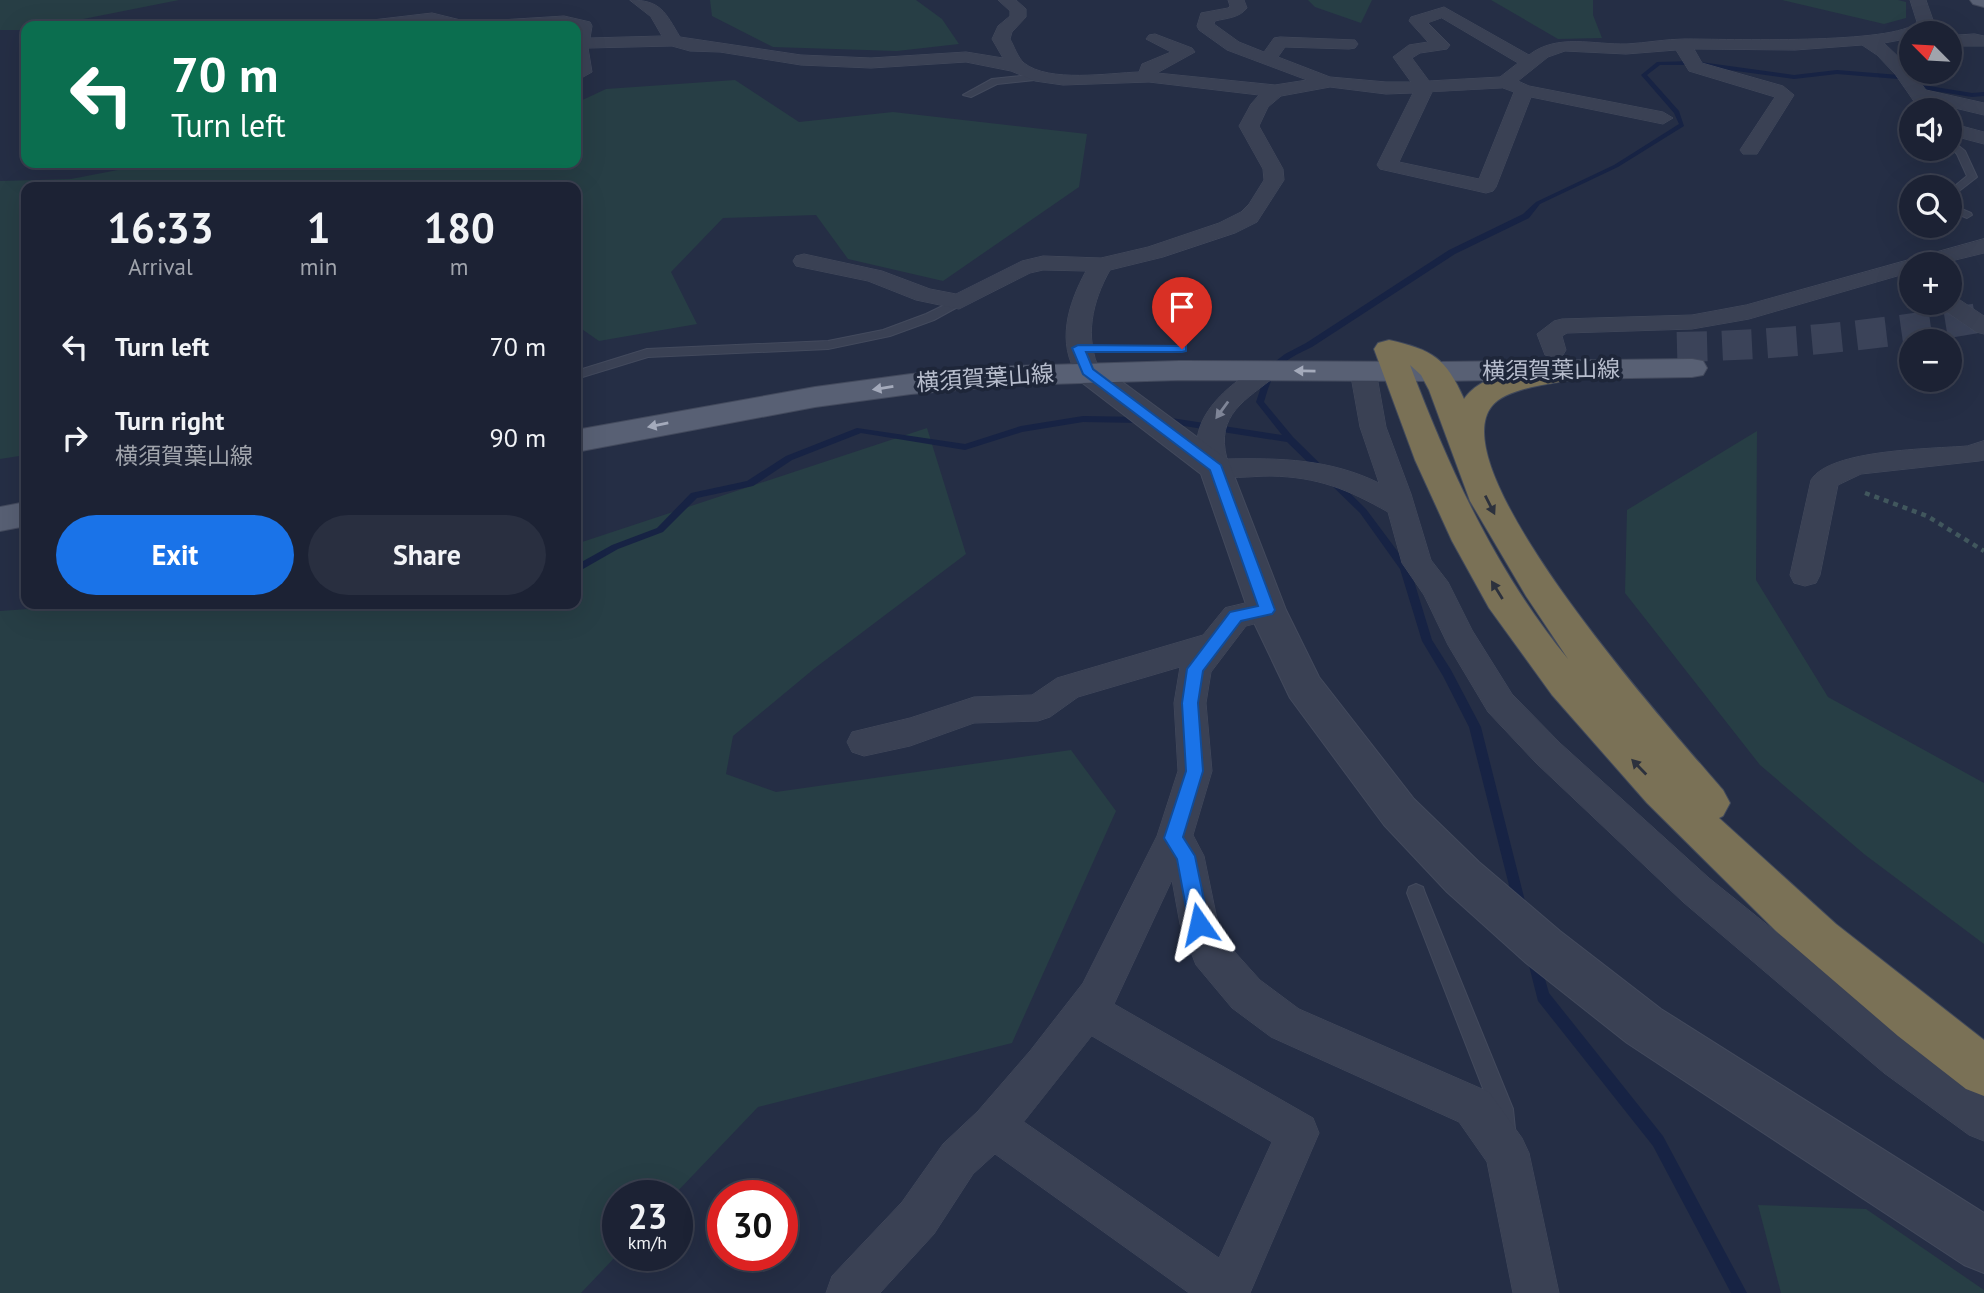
<!DOCTYPE html>
<html lang="en">
<head>
<meta charset="utf-8">
<style>
	:root { --surface:#1c2234; --page:#292f40; --text:#f1f3f6; --muted:#a0a4ac; --line:#3a3f4f; --accent:#1a73e8 }
	body { margin:0; font-family:"PT Sans","Noto Sans JP",sans-serif; background:var(--page); color:var(--text); height:100vh; display:flex; flex-direction:column; font-size:26px; white-space:nowrap }
	* { box-sizing:border-box; margin:0 }
	p { font-size:23px; color:var(--muted) }
	.icon { flex:none; width:38px; height:38px; fill:none; stroke:currentColor; stroke-width:2; stroke-linecap:round; stroke-linejoin:round }
	.map { position:relative; flex:1; overflow:hidden }
	.sheet { position:absolute; left:21px; top:182px; width:560px; height:427px; display:flex; flex-direction:column; background:var(--surface); border-radius:14px; box-shadow:0 7px 28px #0002,0 0 0 2px var(--line) }
	.sheet>* { flex:none }
	.guide { position:absolute; left:21px; top:21px; width:560px; height:147px; border-radius:14px; box-shadow:0 7px 28px #0002,0 0 0 2px var(--line); background:#0b6e4f; color:#fff; overflow:hidden }
	.needle { width:46px; rotate:294deg }
	.buttons { position:absolute; left:1899px; top:21px; display:grid; gap:14px }
	.buttons a { display:grid; place-items:center; width:63px; height:63px; border-radius:50%; background:var(--surface); box-shadow:0 7px 28px #0002,0 0 0 2px var(--line); font-size:35px }
	.speed { position:absolute; left:602px; top:1180px; display:flex; gap:14px; font-size:35px; font-weight:700; text-align:center }
	.speed>* { display:grid; place-content:center; width:91px; height:91px; border-radius:50%; background:var(--surface); box-shadow:0 7px 28px #0002,0 0 0 2px var(--line); line-height:1 }
	.speed small { font-size:18px; font-weight:400 }
	.speed .limit { border:10px solid #d22; background:#fff; color:#111 }
	.pin { position:absolute; display:grid; place-items:center; width:60px; height:60px; color:#fff; margin:-72px -30px; border-radius:50% 50% 50% 0; rotate:-45deg; box-shadow:0 0 7px #0007 }
	.pin .icon { rotate:45deg }
	.me { position:absolute; width:77px; margin:-38px; rotate:349deg; stroke-linejoin:round; filter:drop-shadow(0 0 5px #0008) }
	.turn { display:flex; align-items:center; gap:24px; height:147px; padding:0 35px; font-size:32px }
	.turn .icon { width:91px; height:91px; stroke-width:2.5 }
	.turn b { display:block; font-size:49px; line-height:60px }
	.eta { display:flex; justify-content:space-evenly; align-items:center; height:119px; text-align:center }
	.eta b { font-size:42px; font-weight:700; line-height:49px }
	.cta { display:flex; gap:14px; margin-top:auto; padding:14px 35px }
	.cta a { flex:1; height:80px; border-radius:42px; background:var(--accent); color:#fff; font-size:28px; font-weight:700; line-height:80px; text-align:center }
	.cta a+a { background:var(--page); color:var(--text) }
	ul { padding:0; list-style:none }
	li { display:flex; align-items:center; gap:21px; height:91px; padding:0 35px }
	li div { flex:1 }
	li b { display:block; font-size:26px }
	li em { font-style:normal }
	.map>svg:first-child { display:block }
	.green { fill:#273e45 }
	.lines { fill:none; stroke-linecap:round; stroke-linejoin:round }
	.stream { fill:#172344; fill-rule:evenodd }
	.primary-tunnel { stroke:#3b4359; stroke-width:30; stroke-dasharray:30 15; stroke-linecap:butt }
	.service-casing { stroke:#434a5d; stroke-width:2 }
	.minor-casing { stroke:#434a5d; stroke-width:1 }
	.tertiary-casing { stroke:#434a5d; stroke-width:2 }
	.primary-casing { stroke:#434a5d; stroke-width:2 }
	.motorway-casing { stroke:#41495b; stroke-width:2 }
	.path { stroke:#41575d; stroke-width:4.5; stroke-dasharray:5 5; stroke-linecap:butt }
	.service { fill:#3a4154; fill-rule:evenodd }
	.minor { fill:#3a4154; fill-rule:evenodd }
	.tertiary { fill:#3a4154; fill-rule:evenodd }
	.primary { fill:#586074; fill-rule:evenodd }
	.motorway { fill:#7a7156; fill-rule:evenodd }
	.oneway { fill:#a4aabb }
	.oneway2 { fill:#7f8597 }
	.oneway3 { fill:#2c313d }
	.route { fill:#1a73e8; stroke:#114b97; stroke-width:2 }
	.labels { text-anchor:middle; stroke-width:7; stroke-linejoin:round; paint-order:stroke }
	.street-label { font-size:23px; fill:#b7bdcd; stroke:#1e2639 }
</style>
</head>
<body>
<div class="map">
<svg width="1984" height="1293" viewBox="0 0 1984 1293">
	<rect width="100%" height="100%" fill="#252e45"/>
	<g class="green">
		<polygon points="0,0 179,0 48,26 26,26 26,30 0,30"/>
		<polygon points="710,0 916,0 942,19 959,44 897,51 773,47 712,16"/>
		<polygon points="1308,0 1372,0 1361,23 1315,7"/>
		<polygon points="1491,0 1593,0 1593,15 1602,38 1558,39"/>
		<polygon points="1782,0 1898,0 1906,2 1906,18 1884,24"/>
		<polygon points="735,80 799,122 893,112 1087,134 1079,187 943,281 848,259 816,215 723,218 671,272 697,324 599,341 576,325 576,187 26,187 26,455 0,459 0,181 71,179 154,163 576,163 576,103 606,89"/>
		<polygon points="927,428 966,554 815,668 733,736 726,774 776,792 1071,750 1116,811 1012,1043 758,1107 674,1195 618,1195 618,1254 581,1293 0,1293 0,611 98,604 576,604 576,544"/>
		<polygon points="1757,431 1756,580 1828,697 1984,783 1984,944 1864,854 1760,765 1625,593 1627,510"/>
		<polygon points="1758,1205 1866,1209 1984,1290 1984,1293 1781,1293"/>
	</g>
	<g class="lines">
		<g class="stream">
			<path d="M1693,61L1794,75L1837,70L1899,75L1929,86L1972,93L1984,92V96L1972,97L1928,90L1898,79L1837,74L1794,79L1693,65H1660L1647,75L1679,111L1684,126L1618,167L1540,204L1529,218L1455,254L1312,347C1280,362 1274,367 1264,402L1293,437L1366,509L1410,568L1432,640L1451,670L1481,727L1526,905L1524,909L1520,911L1516,909L1514,905L1469,727L1443,676L1422,641L1400,569L1360,513L1287,442L1165,423L1161,420L1165,417L1282,435L1256,402L1266,372L1272,364L1285,354L1306,343L1449,250L1523,214L1536,202L1614,165L1679,124L1674,113L1641,75L1657,62Z"/>
			<polygon points="1083,416 1142,417 1146,420 1142,423 1083,422 1022,432 965,450 861,433 792,460 753,486 697,498 663,532 618,549 576,573 576,565 612,545 657,528 691,493 747,481 786,456 857,428 965,444 1021,426"/>
			<polygon points="1533,952 1538,954 1539,958 1549,993 1663,1136 1747,1293 1731,1293 1653,1146 1538,1001 1527,958 1528,954"/>
		</g>
		<path class="primary-tunnel" d="M1677,347C1782,345 1880,335 1984,317"/>
		<g class="service-casing">
			<g id="service">
				<polygon points="1041,74 1046,77 1044,79 997,84 971,97 963,95 992,79"/>
				<polygon points="1950,139 1965,151 1977,177 1950,198 1950,190 1967,176 1957,154 1950,147"/>
				<polygon points="1950,204 1971,213 1972,215 1967,218 1950,211"/>
				<polygon points="959,298 963,300 963,304 934,320 890,336 828,349 648,357 576,379 576,371 647,349 828,341 883,330 926,314"/>
				<polygon points="1416,884 1423,887 1425,893 1513,1109 1515,1129 1512,1137 1504,1140 1496,1137 1491,1109 1407,893 1409,887"/>
			</g>
		</g>
		<g class="minor-casing">
			<g id="minor">
				<path d="M630,0C661,0 665,12 680,37L801,55L871,58L966,52L1003,58L992,39L998,26L1010,16V11L998,0H1016L1026,9V17L1012,32L1010,39C1014,46 1018,58 1024,63C1049,83 1109,73 1139,72L1142,64L1171,52L1146,39L1149,35L1155,34L1192,48L1195,52L1157,73L1275,85L1307,80L1227,50L1199,30L1197,26L1201,13L1228,8L1230,6L1228,0H1244L1247,8C1239,18 1227,18 1215,21L1214,24L1239,42L1264,52L1274,38L1280,37L1355,40L1358,44L1355,48L1349,49L1285,47L1278,57L1330,77L1386,82H1411L1393,57L1409,45L1428,42L1409,21L1411,17L1444,7L1529,55C1557,33 1594,45 1627,44C1646,43 1666,39 1685,39C1723,39 1897,45 1917,22L1910,0H1926L1934,23L1926,33H1911V38L1884,43L1908,66L1926,90L1984,103V115L1934,103L1938,110H1920L1895,74L1877,55L1862,45L1795,50L1694,49L1702,63L1783,86L1794,95L1757,154H1743L1740,150L1775,97L1689,71L1676,50L1626,54L1565,51L1548,57L1518,81L1529,86L1663,112L1673,118L1663,124L1531,97L1496,187L1493,191L1486,193L1380,169L1377,165L1413,93L1386,94L1330,87L1281,96L1268,107L1259,126L1283,169L1284,180L1257,222L1235,233L1163,257L1110,270C1092,302 1084,337 1100,371L1096,376L1087,379L1078,376C1056,343 1068,304 1086,271L1043,270L1030,273L959,309L916,300L868,281L796,266L793,261L796,256L804,254L882,271L930,289L956,294L1022,261L1043,256L1101,258L1148,247L1219,223L1241,212L1249,204L1264,180L1263,169L1239,126L1251,104L1259,95L1149,82L1063,85L1035,81L1011,71L966,62L871,68L801,65L720,52L690,51L672,46L588,48L592,72L576,81V26H447C418,20 385,27 356,26L364,21L432,13L477,24L484,21L564,16L590,22L592,26L590,38L662,36L651,17ZM1442,18L1518,63L1500,77L1429,81L1412,58L1420,53L1447,49L1450,45L1428,23ZM1503,88L1514,92L1479,179L1399,162L1432,92Z"/>
				<polygon points="1975,34 1984,36 1984,46 1950,46 1950,36"/>
				<polygon points="1950,123 1984,132 1984,144 1950,135"/>
				<polygon points="1984,239 1984,253 1939,264 1911,264 1911,272 1749,319 1692,329 1567,333 1562,336 1566,350 1563,355 1554,357 1545,355 1537,334 1554,321 1562,319 1692,315 1746,305"/>
				<polygon points="1950,296 1957,298 1984,316 1984,334 1976,332 1941,308 1937,303 1950,303"/>
				<path d="M1268,362L1277,365L1280,370L1277,375C1246,400 1215,414 1227,459C1281,458 1330,459 1379,483L1360,427L1350,371L1354,366L1363,363L1372,366L1376,371L1386,427L1411,494L1431,560L1448,582L1472,630L1512,694L1560,743L1709,878L1914,1043L1984,1094V1141L1969,1135L1884,1073L1683,902L1536,763L1488,712L1448,645L1424,595L1402,563L1388,512C1347,489 1318,477 1271,476C1250,476 1227,480 1206,475C1182,436 1209,402 1240,379C1249,372 1257,365 1268,362Z"/>
				<path d="M1984,441V460L1979,461L1861,474L1838,485L1820,575L1816,583L1805,586L1794,583L1790,575L1811,480C1830,449 1932,449 1967,446Z"/>
				<path d="M1267,598L1278,602L1282,610L1278,618L1246,626L1211,672L1206,703L1212,771L1193,835L1204,856L1218,924L1224,940L1260,980L1299,1009L1489,1092L1522,1138L1529,1153L1559,1293H1513L1487,1162L1459,1122L1271,1037L1232,1008L1196,965L1180,924L1172,880L1114,1004L1313,1118L1319,1133L1250,1293H1189L995,1154L973,1174L934,1234L880,1293H826L832,1276L902,1202L943,1144L978,1111L1030,1051L1083,983L1157,836L1178,771L1174,703L1180,667L1078,697L1050,717L1038,721L974,723L910,746L864,756L852,752L847,742L852,732L910,718L974,697L1032,695L1057,678L1203,635L1225,608ZM1092,1036L1272,1142L1219,1258L1024,1122Z"/>
			</g>
		</g>
		<g class="tertiary-casing">
			<polygon id="tertiary" points="1087,362 1098,364 1228,460 1286,610 1319,677 1414,799 1479,862 1560,931 1661,1009 1984,1213 1984,1273 1964,1265 1627,1043 1526,963 1447,892 1384,825 1290,698 1248,610 1201,474 1076,378 1072,371 1076,364"/>
		</g>
		<g class="primary-casing">
			<g id="primary">
				<polygon points="1970,0 1984,0 1984,7 1973,4"/>
				<polygon points="1692,359 1703,361 1707,368 1703,375 1692,377 1436,381 1179,380 1015,385 911,394 815,407 576,452 576,430 815,387 911,374 1015,366 1179,361 1436,362"/>
				<polygon points="26,502 26,526 0,531 0,507"/>
			</g>
		</g>
		<g class="motorway-casing">
			<path id="motorway" d="M1389,340C1433,350 1446,358 1464,399C1484,369 1542,367 1576,361L1587,363L1591,370L1587,377C1561,383 1508,386 1492,406C1438,472 1677,736 1723,790L1730,803L1723,816L1719,818L1836,924L1984,1040V1096L1966,1089L1898,1036L1776,931L1647,803L1552,695L1489,608L1452,541L1415,460L1374,349L1378,343ZM1410,365L1421,375L1429,390L1470,501L1526,596L1568,659C1496,571 1450,471 1410,365Z"/>
		</g>
		<polyline class="path" points="1865,493 1927,516 1984,551"/>
		<use href="#service" class="service"/>
		<use href="#minor" class="minor"/>
		<use href="#tertiary" class="tertiary"/>
		<use href="#primary" class="primary"/>
		<use href="#motorway" class="motorway"/>
	</g>
	<defs><path id="oneway-solid" d="M-6-.8H1V-3.2L6.5 0L1 3.2V.8H-6Z" transform="scale(1.75)"/></defs>
	<g class="oneway">
		<use href="#oneway-solid" transform="translate(1305 371) rotate(-179)"/>
		<use href="#oneway-solid" transform="translate(883 388) rotate(171)"/>
		<use href="#oneway-solid" transform="translate(658 425) rotate(169)"/>
	</g>
	<use class="oneway2" href="#oneway-solid" transform="translate(1222 410) rotate(126)"/>
	<g class="oneway3">
		<use href="#oneway-solid" transform="translate(1490 505) rotate(63)"/>
		<use href="#oneway-solid" transform="translate(1497 590) rotate(-122)"/>
		<use href="#oneway-solid" transform="translate(1639 767) rotate(-134)"/>
	</g>
	<polygon class="route" points="1078,345 1186,346 1186,351 1182,352 1086,352 1093,369 1221,465 1275,610 1272,614 1241,621 1203,671 1198,703 1203,771 1183,837 1195,856 1209,924 1206,930 1199,933 1192,930 1189,924 1177,859 1164,838 1186,771 1182,703 1187,669 1230,612 1258,606 1210,470 1083,374 1072,348"/>
	<g class="labels">
		<g class="street-label">
			<text transform="translate(1551 370) rotate(-1)" y="8">横須賀葉山線</text>
			<text transform="translate(985 378) rotate(-4)" y="8">横須賀葉山線</text>
		</g>
	</g>
</svg>
<div class="buttons">
<a><svg class="needle" viewBox="-14 -14 28 28"><path d="M0-13l5 13h-10z" fill="#e53935"/><path d="M0 13l5-13h-10z" fill="#a0a4ac"/></svg></a>
<a><svg class="icon" aria-label="sound" viewBox="0 0 24 24"><path d="M4 9h4l5-4v14l-5-4H4zM17 9q2 3 0 6"/></svg></a>
<a><svg class="icon" aria-label="search" viewBox="0 0 24 24"><circle cx="10" cy="10" r="6"/><path d="M15 15l6 6"/></svg></a>
<a>+</a>
<a>−</a>
</div>
<div class="speed"><div>23<small>km/h</small></div><div class="limit">30</div></div>
<div class="pin" style="left:1182px;top:349px;background:#d93025"><svg class="icon" aria-label="arrive" viewBox="0 0 24 24"><path d="M6 21V4h12l-3 4 3 4H6"/></svg></div>
<svg class="me" style="left:1199px;top:924px" viewBox="-20 -20 40 40"><path d="M0-17L14 15 0 8-14 15z" fill="#1a73e8" stroke="#fff" stroke-width="4"/></svg>
<div class="guide">
<div class="turn"><svg class="icon" aria-label="left" viewBox="0 0 24 24"><path d="M17 20v-9H6M10 6l-5 5 5 5"/></svg><div><b>70 m</b>Turn left</div></div>
</div>
<section class="sheet">
<div class="eta">
<div><b>16:33</b><p>Arrival</p></div>
<div><b>1</b><p>min</p></div>
<div><b>180</b><p>m</p></div>
</div>
<ul>
<li><svg class="icon" aria-label="left" viewBox="0 0 24 24"><path d="M17 20v-9H6M10 6l-5 5 5 5"/></svg><div><b>Turn left</b></div><em>70 m</em></li>
<li><svg class="icon" aria-label="right" viewBox="0 0 24 24"><path d="M7 20v-9h11M14 6l5 5-5 5"/></svg><div><b>Turn right</b><p>横須賀葉山線</p></div><em>90 m</em></li>
</ul>
<div class="cta"><a>Exit</a><a>Share</a></div>
</section>
</div>
</body>
</html>
